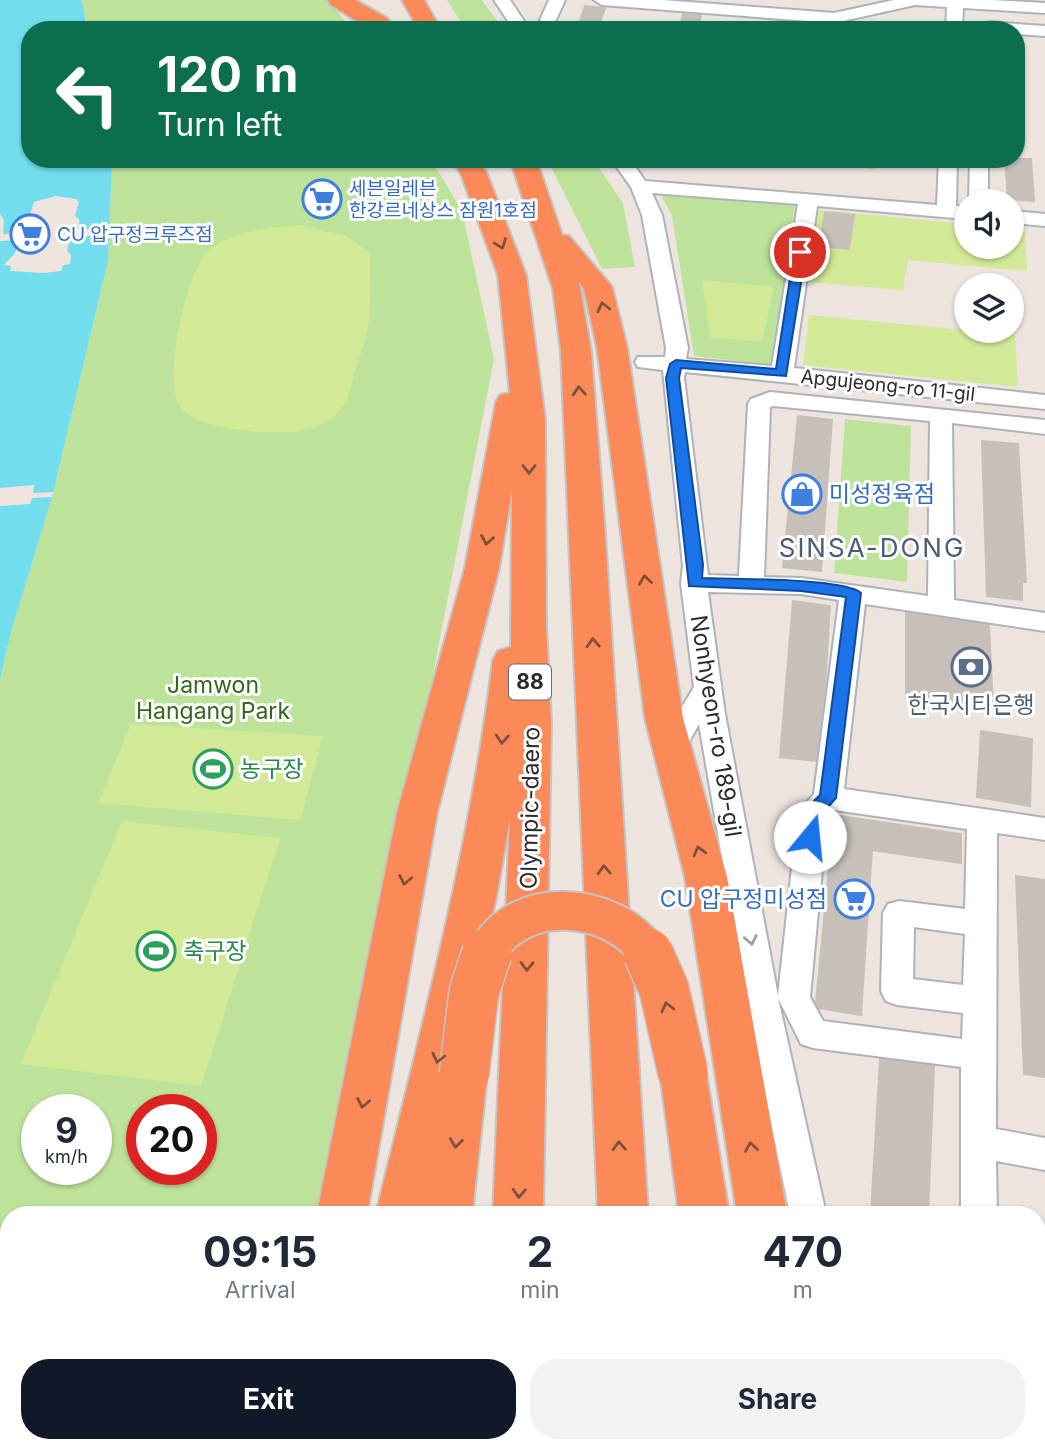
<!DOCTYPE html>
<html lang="en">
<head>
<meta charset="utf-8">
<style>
	:root { --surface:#fff; --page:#f2f2f3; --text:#1f2937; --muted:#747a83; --accent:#111827 }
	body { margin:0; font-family:Inter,"Noto Sans KR",sans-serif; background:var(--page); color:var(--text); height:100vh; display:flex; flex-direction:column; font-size:26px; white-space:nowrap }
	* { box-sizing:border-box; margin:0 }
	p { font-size:23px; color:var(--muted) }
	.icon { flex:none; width:38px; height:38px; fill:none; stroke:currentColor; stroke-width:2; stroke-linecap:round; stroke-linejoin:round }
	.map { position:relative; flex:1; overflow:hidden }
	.details { position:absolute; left:0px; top:1206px; width:1046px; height:247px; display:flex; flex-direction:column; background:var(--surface); border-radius:28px 28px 0 0; box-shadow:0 2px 5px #0004 }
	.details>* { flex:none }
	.banner { position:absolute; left:21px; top:21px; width:1004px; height:147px; border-radius:28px; box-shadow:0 2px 5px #0004; background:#0b6e4f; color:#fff; overflow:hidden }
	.buttons { position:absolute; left:954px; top:189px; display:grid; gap:14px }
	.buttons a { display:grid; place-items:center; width:70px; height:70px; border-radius:50%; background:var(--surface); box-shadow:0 2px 5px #0004; font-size:35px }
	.speed { position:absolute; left:21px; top:1094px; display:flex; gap:14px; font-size:35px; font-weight:700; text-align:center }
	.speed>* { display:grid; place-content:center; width:91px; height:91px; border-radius:50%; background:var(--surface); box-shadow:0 2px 5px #0004; line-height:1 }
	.speed small { font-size:18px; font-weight:400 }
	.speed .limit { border:10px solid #d22; background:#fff; color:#111 }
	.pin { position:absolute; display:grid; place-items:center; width:60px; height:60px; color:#fff; margin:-30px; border:4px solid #fff; border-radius:50%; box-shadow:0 2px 7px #0007 }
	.me { position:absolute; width:77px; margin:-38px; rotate:17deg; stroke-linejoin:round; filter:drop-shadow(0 0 5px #0008) }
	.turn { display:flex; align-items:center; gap:24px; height:147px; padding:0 21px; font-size:32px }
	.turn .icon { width:91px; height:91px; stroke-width:2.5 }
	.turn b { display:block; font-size:49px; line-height:60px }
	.eta { display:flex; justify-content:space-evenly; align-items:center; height:119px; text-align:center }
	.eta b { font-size:42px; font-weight:700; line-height:49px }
	.primary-button { display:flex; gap:14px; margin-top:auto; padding:14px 21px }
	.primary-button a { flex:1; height:80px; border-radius:28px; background:var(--accent); color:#fff; font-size:28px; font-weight:700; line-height:80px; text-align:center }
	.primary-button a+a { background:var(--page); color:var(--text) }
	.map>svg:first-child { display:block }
	.green { fill:#bde39b; fill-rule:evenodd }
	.pitch { fill:#d2ea97 }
	.water { fill:#72dded }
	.pier { fill:#ede4de }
	.building { fill:#c6c0b9; stroke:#c8c0b7; stroke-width:2 }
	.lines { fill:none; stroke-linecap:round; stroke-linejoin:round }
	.minor-casing { stroke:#aeb2bb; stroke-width:4 }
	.highway-casing { stroke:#c4c4c4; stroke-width:4 }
	.minor { fill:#fff; fill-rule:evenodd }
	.highway { fill:#fc8a59; fill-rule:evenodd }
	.highway-bridge-far1-casing { stroke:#c4c4c4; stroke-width:42; stroke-linecap:butt }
	.highway-bridge-casing { stroke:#c4c4c4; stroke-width:52; stroke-linecap:butt }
	.highway-bridge-far1 { stroke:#fc8a59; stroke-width:38 }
	.highway-bridge { stroke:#fc8a59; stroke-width:49 }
	.oneway { stroke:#7f513d }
	.oneway2 { stroke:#a0a0a0 }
	.route { fill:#1a73e8; stroke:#114b97; stroke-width:2 }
	.labels { text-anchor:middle; stroke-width:6; stroke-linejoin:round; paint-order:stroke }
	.far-shop-label { font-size:19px; fill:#366cbe; stroke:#fff; text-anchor:start }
	.far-street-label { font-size:19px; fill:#2b2b2b; stroke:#fff }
	.shield { fill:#fff; stroke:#6b6b6b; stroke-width:2 }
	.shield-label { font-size:21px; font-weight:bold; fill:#2b2b2b }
	.shop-label { font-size:23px; fill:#366cbe; stroke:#fff; text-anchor:start }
	.park-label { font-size:23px; fill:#36681b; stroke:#fff }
	.service-label { font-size:23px; fill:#4e5e75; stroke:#fff }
	.street-label { font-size:23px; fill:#2b2b2b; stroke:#fff }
	.leisure-label { font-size:23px; fill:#27864d; stroke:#fff; text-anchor:start }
	.quarter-label { font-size:26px; letter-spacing:2px; fill:#4c5b7c; stroke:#fff }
</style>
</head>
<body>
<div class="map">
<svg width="1045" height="1452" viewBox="0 0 1045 1452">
	<rect width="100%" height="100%" fill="#ede4de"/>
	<g class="green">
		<polygon points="82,0 331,0 350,30 87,30"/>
		<polygon points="447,0 482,0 504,30 466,30"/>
		<path d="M112,159H431L462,211L494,359L419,747L358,1214H9V1444H330L329,1452H0V680L10,636L52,497L108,261ZM37,1110H96V1169H37ZM142,1110H201V1169H142Z"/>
		<polygon points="547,159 593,159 623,203 635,267 602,269"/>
		<polygon points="807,159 875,159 874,169 806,162"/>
		<polygon points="660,193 795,204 773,365 694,356 672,216"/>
		<polygon points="845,419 911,426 907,582 834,573"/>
	</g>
	<g class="pitch">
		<polygon points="818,210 966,224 966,247 1012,247 1012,228 1025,230 1027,271 908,260 903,290 807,282"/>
		<path d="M299,225L346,236L370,253C370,276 371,300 369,322C367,339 359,357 354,374C351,385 349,399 341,409C320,437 272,434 241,430C221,427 190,423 179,404C163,377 186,273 208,251C227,232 273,227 299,225Z"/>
		<polygon points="702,280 774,287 762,342 710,337"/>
		<polygon points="809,315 1015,335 1018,387 803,365"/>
		<polygon points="131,724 323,736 300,820 98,803"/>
		<polygon points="122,821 280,838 201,1086 21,1064"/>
	</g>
	<polygon class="water" points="0,0 82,0 87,30 30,30 30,159 112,161 108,261 52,497 10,636 0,680"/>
	<g class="pier">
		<polygon points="56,196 76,199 79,202 75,216 79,219 79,226 76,227 81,230 110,227 109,236 79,236 70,240 67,251 71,255 70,264 63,265 61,271 44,273 10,271 11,266 4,265 15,253 19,240 0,241 0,214 4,220 3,234 21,233 23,228 18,228 21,222 29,217 34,202"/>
		<polygon points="34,485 33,493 53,492 52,497 32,498 30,504 0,506 0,488"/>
	</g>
	<g class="building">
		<polygon points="585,6 605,8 597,30 577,30"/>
		<polygon points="683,14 701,15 698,30 679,30"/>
		<polygon points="1005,159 1031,159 1034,201 1008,199"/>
		<polygon points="825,212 854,215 849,249 819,246"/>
		<polygon points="798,416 832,420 821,571 783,567"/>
		<polygon points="982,441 1018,444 1026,582 1022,582 1022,600 987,596"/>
		<polygon points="793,601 830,606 825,685 816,761 780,757"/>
		<polygon points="906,613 989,625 993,708 906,698"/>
		<polygon points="981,731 1032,739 1030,806 977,797"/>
		<polygon points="834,815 961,834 961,863 872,850 861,1015 819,1008 816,1003"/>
		<polygon points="1016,876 1045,880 1045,1077 1024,1074"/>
		<polygon points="880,1059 934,1066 928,1214 871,1214"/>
	</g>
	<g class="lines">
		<g class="minor-casing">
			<g id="minor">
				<polygon points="494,0 510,0 530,30 514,30"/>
				<polygon points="549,0 565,0 556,20 548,25 540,20"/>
				<polygon points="594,0 663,0 834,13 894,0 992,0 1045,3 1045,13 963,8 962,30 946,30 947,7 915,5 834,23 602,5"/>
				<polygon points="990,22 1045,26 1045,36 1017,34 1017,30 972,30"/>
				<path d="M611,159H630L645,181L937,205L939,159H957L956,206L966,207V219L817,206L794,368L1045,395V409L685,372L684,378L708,575L739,576L748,404L751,399L770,392L1045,420V434L952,423L954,600L1045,613V631L865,604L844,789L1045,818V840L997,833L996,1129L1045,1138V1170L996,1161L997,1214H961V1067L813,1048L801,1044L778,998L826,1214H790L750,1019L699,724L682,754L672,757L662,754L658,747L694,687L681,583L683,566L663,370L638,367L635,362L638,357H665L666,348L642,215L631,187ZM652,193L798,204L772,366L686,359L688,348L662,215ZM773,406L930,421L928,596L801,578L764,577L770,407ZM708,592L801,594L839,600L814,794L798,812L778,996L725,714ZM834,810L967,829L965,909L899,901L888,904L883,913L881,991L886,1001L897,1005L963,1013L962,1039L823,1021L810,997L827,816ZM914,927L965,934L963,985L913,979Z"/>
				<polygon points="970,159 988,159 988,201 969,201"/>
				<polygon points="1012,211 1045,214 1045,226 1012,223"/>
				<polygon points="1038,1229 1045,1230 1045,1264 1038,1263"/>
				<polygon points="864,1444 910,1444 913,1452 867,1452"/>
			</g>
		</g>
		<g class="highway-casing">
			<g id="highway">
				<path d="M328,0H355L387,18L390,23L387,28C368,32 347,14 331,5Z"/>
				<polygon points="402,0 424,0 441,30 419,30"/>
				<path d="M452,159H478L487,174L526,275L545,419L546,626L551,723L543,1214H493L510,818L497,893L461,1056L480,1061L487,1075L472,1214H376C421,1029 470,849 493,660L498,651L511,647L512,490L499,568L437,813L367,1214H317L397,813L465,568L496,402L500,395L510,393L498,275L461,174Z"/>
				<polygon points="510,159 536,159 562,235 569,236 612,287 627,347 683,718 727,877 787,1214 737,1214 685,877 645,718 597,347 584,289 579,282 591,351 605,535 648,1214 598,1214 561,351 553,289"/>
				<polygon points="683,1053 699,1059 706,1073 729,1214 679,1214 660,1073 667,1059"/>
				<polygon points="0,1395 9,1395 9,1444 22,1444 9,1449 0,1449"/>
				<polygon points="348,1444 448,1444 447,1452 346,1452"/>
				<polygon points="483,1444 537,1444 538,1452 482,1452"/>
				<polygon points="605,1444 659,1444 660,1452 604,1452"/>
				<polygon points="771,1444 826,1444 829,1452 773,1452"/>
			</g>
		</g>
		<use href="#minor" class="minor"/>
		<use href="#highway" class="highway"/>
		<g class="highway-bridge-far1-casing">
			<path id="highway-bridge-far1" d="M486,954C518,892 615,901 649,954"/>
		</g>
		<g class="highway-bridge-casing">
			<g id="highway-bridge">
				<polyline points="648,953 664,989 683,1073"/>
				<polyline points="464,1075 474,992 487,953"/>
			</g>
		</g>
		<use href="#highway-bridge-far1" class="highway-bridge-far1"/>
		<use href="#highway-bridge" class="highway-bridge"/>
	</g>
	<defs><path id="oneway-chevron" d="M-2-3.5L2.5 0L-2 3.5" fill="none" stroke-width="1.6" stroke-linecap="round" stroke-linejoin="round" transform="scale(1.75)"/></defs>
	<g class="oneway">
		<use href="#oneway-chevron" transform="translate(501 244) rotate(69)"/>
		<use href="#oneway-chevron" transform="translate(603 307) rotate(-103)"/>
		<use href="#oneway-chevron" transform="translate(579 391) rotate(-94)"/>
		<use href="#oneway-chevron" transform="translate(529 469) rotate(90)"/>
		<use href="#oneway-chevron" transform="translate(487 540) rotate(100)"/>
		<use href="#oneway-chevron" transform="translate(645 580) rotate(-98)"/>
		<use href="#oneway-chevron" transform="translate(593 643) rotate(-93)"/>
		<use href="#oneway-chevron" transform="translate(502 739) rotate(95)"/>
		<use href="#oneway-chevron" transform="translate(699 851) rotate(-105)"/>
		<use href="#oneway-chevron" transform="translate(604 870) rotate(-93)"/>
		<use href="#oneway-chevron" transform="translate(405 880) rotate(101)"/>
		<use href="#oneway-chevron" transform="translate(527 966) rotate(91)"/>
		<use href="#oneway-chevron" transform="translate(667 1007) rotate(-104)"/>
		<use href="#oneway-chevron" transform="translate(438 1058) rotate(103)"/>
		<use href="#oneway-chevron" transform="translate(363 1103) rotate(101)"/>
		<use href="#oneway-chevron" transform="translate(456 1143) rotate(97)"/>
		<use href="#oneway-chevron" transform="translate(619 1146) rotate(-93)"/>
		<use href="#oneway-chevron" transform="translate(751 1147) rotate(-99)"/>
		<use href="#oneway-chevron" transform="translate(519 1193) rotate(93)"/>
	</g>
	<use class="oneway2" href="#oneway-chevron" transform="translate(751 940) rotate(79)"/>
	<path class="route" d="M800,249L806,252L786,376L681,368L679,378L703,565L702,578C729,579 846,578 861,593L836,798L821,815L816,842H804C796,824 807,807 820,795L846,597L801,591L689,586L666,378L670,364L676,360L776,369L794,252Z"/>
	<defs>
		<g id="supermarket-ring" transform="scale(2.0125)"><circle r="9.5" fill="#fff" stroke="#3f7fe0" stroke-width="1.5"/><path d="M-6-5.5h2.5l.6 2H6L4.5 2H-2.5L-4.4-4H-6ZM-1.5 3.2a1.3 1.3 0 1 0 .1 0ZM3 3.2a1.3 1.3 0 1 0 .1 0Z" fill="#3f7fe0"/></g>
		<g id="shop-ring" transform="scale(2.0125)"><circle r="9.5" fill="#fff" stroke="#3f7fe0" stroke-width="1.5"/><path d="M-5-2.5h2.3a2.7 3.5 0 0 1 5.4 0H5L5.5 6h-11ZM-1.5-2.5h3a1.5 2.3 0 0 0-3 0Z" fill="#3f7fe0"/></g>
		<g id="bank-ring" transform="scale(2.0125)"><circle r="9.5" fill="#fff" stroke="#5c6f8a" stroke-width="1.5"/><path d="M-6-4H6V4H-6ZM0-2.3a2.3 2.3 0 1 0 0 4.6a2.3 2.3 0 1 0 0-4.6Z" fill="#5c6f8a"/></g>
		<g id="stadium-ring" transform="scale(2.0125)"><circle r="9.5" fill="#fff" stroke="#2e9e5b" stroke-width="1.5"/><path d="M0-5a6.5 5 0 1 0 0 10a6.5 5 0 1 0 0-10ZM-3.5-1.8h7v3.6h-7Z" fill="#2e9e5b"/></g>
	</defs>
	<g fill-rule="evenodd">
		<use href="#supermarket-ring" x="322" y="199"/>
		<use href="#supermarket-ring" x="30" y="234"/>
		<use href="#shop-ring" x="802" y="494"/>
		<use href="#bank-ring" x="971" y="667"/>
		<use href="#stadium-ring" x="213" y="769"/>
		<use href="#supermarket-ring" x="854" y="899"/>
		<use href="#stadium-ring" x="156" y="951"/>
	</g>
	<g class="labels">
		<g class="far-shop-label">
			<text x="349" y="195">세븐일레븐<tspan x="349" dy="22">한강르네상스 잠원1호점</tspan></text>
			<text x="57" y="241">CU 압구정크루즈점</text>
		</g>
		<g class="far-street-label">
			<text transform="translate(888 385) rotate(6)" y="7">Apgujeong-ro 11-gil</text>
		</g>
		<rect class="shield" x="509" y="664.5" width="42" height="35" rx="5"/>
		<g class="shield-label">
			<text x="530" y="689">88</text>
		</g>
		<g class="shop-label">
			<text x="829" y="502">미성정육점</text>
			<text x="827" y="907" text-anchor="end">CU 압구정미성점</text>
		</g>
		<g class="park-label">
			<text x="213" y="693">Jamwon<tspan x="213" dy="26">Hangang Park</tspan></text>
		</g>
		<g class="service-label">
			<text x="971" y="713">한국시티은행</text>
		</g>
		<g class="street-label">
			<text transform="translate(716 726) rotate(81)" y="8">Nonhyeon-ro 189-gil</text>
			<text transform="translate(530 808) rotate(-89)" y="8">Olympic-daero</text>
		</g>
		<g class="leisure-label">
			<text x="240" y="777">농구장</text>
			<text x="183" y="959">축구장</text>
		</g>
		<g class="quarter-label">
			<text x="872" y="557">SINSA-DONG</text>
		</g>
	</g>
</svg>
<div class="buttons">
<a><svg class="icon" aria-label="sound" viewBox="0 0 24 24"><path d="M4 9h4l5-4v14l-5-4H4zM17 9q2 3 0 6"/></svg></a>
<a><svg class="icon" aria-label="layers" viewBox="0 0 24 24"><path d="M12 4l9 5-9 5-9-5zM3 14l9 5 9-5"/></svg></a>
</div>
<div class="speed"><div>9<small>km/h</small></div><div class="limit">20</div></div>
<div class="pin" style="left:800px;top:252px;background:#d93025"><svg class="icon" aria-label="arrive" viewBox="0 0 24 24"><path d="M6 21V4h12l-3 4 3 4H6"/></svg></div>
<svg class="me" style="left:810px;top:837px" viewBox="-20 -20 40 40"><circle r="19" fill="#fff"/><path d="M0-13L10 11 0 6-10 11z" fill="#1a73e8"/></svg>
<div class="banner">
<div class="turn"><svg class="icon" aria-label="left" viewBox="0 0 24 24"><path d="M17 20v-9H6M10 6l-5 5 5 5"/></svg><div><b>120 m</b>Turn left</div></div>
</div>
<section class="details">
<div class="eta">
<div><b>09:15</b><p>Arrival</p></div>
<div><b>2</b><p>min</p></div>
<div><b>470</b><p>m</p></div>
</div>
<div class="primary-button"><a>Exit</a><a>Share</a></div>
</section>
</div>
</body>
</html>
